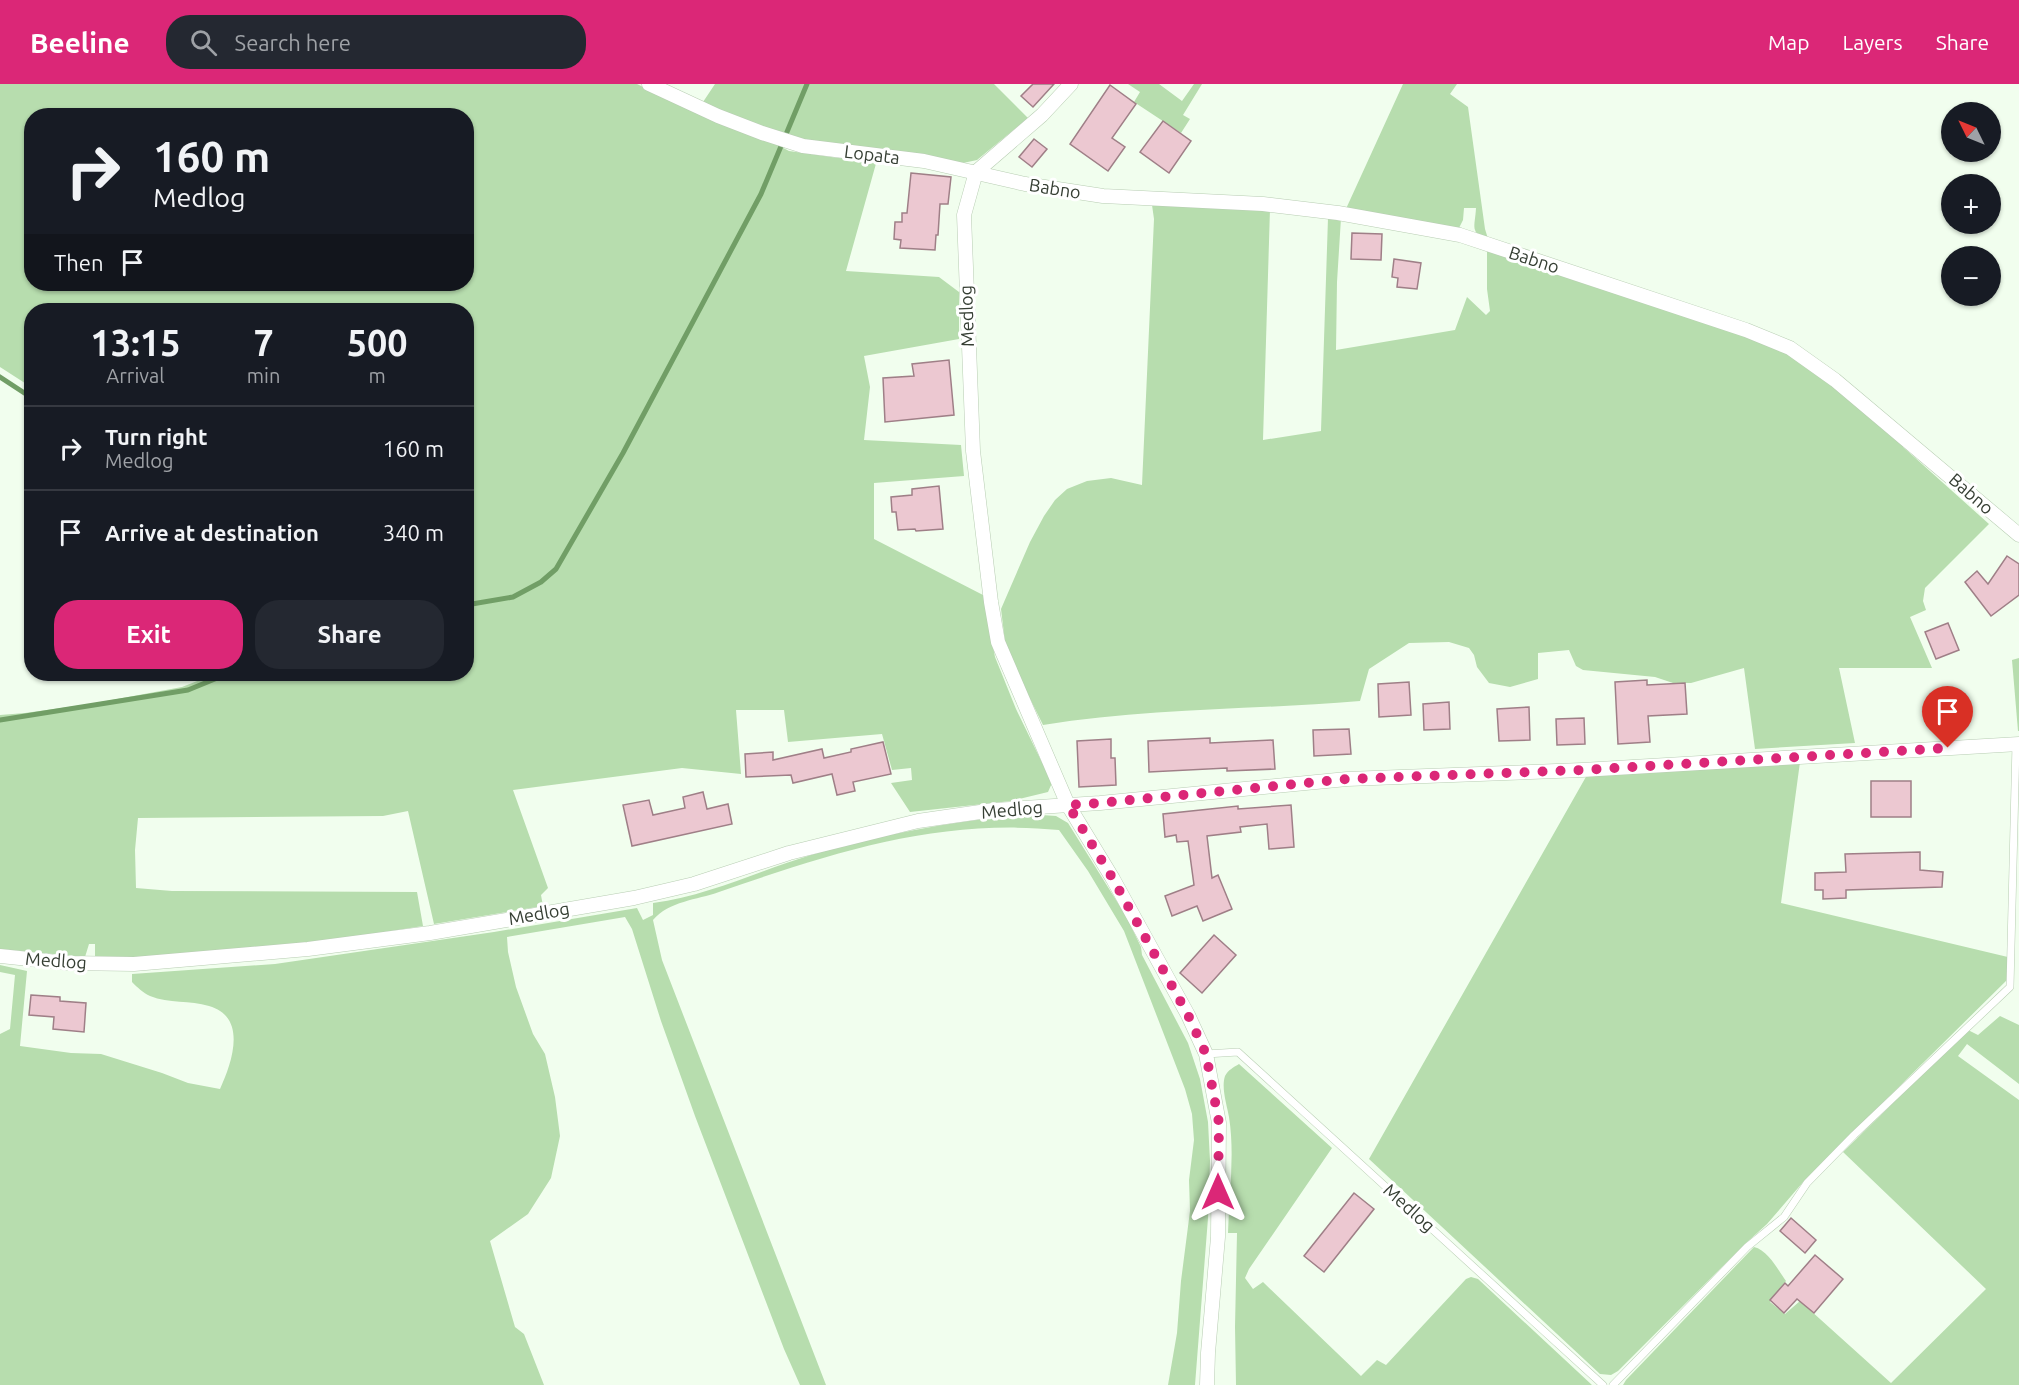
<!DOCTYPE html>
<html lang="en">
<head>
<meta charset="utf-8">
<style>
	:root { --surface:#171b24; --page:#242831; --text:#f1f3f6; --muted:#9ea1a6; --line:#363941; --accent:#db2777 }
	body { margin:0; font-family:Ubuntu,sans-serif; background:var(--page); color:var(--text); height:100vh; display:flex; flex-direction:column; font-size:22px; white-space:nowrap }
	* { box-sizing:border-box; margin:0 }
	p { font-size:20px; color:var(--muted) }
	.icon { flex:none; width:33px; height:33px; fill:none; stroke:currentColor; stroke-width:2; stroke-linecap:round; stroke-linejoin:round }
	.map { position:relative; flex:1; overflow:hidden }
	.sheet { position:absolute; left:24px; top:219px; width:450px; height:378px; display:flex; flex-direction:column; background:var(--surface); border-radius:24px; box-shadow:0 2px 4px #0004 }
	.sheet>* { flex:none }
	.top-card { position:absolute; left:24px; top:24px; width:450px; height:183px; border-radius:24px; box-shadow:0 2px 4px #0004; background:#171b24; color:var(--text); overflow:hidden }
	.needle { width:39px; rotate:313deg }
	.fabs { position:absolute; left:1941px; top:18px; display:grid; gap:12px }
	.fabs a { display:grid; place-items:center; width:60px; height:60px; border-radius:50%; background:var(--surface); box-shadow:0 2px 4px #0004; font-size:30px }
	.pin { position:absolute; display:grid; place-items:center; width:51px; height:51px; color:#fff; margin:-62px -26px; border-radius:50% 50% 50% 0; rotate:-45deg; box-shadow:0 0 6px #0007 }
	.pin .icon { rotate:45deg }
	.me { position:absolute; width:66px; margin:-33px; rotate:0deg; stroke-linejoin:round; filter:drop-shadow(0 0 4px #0008) }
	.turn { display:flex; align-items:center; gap:21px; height:126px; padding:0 30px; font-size:27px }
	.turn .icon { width:78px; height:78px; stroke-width:2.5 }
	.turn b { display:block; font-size:42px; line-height:51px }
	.then { display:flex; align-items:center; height:57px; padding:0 30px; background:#0003; gap:12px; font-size:22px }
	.eta { display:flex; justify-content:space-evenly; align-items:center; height:102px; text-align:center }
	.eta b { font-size:36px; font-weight:600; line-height:42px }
	.button { display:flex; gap:12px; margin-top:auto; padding:12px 30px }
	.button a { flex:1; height:69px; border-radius:24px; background:var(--accent); color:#fff; font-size:24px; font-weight:600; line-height:69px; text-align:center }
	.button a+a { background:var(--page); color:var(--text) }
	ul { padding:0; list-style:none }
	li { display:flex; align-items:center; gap:18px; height:84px; padding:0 30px; border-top:2px solid var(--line) }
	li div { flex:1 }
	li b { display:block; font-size:22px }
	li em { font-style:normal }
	header { display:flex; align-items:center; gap:36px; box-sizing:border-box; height:84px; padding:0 30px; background:var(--accent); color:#fff }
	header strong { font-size:28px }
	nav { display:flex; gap:33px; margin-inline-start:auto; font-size:21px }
	.search { width:420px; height:54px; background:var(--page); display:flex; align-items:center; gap:15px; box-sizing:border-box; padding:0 21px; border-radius:24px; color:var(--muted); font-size:22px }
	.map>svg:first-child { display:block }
	.green { fill:#b7ddae; fill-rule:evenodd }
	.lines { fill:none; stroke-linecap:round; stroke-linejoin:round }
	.stream { stroke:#719e66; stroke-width:5 }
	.building { fill:#ecc8d1; stroke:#9f7f87; stroke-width:1.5 }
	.lane-casing { stroke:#b8cdb3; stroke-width:8 }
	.street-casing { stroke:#b8cdb3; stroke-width:15 }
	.lane { stroke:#fff; stroke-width:7 }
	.street { stroke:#fff; stroke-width:14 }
	.route { stroke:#db2777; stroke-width:10; stroke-dasharray:0 18 }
	.labels { text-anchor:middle; stroke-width:6; stroke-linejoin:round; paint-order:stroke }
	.street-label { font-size:18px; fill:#363f34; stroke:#fff }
</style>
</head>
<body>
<header>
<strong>Beeline</strong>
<div class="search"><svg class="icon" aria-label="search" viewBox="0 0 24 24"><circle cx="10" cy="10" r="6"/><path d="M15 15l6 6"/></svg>Search here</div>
<nav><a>Map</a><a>Layers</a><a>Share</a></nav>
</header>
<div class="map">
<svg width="2019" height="1301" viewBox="0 0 2019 1301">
	<rect width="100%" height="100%" fill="#f1feee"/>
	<g class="green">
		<path d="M0,0H637L722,41L770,57L789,67L838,74L877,76L846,187L939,193L959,208V255L864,272L870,303L864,356L961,361L964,392L874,399V455L983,511L995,573L1016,625L1052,699L1048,708L1011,717L910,728L891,699L912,696L911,684L892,686L882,650L788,658L784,626H736L741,690L682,684L513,706L548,804L541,811L543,822L434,840L408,727L383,732L138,734L135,766L136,804L172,807L417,808L423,842C315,859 205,877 95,873V860H89L85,873L0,865V631L25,629L90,620L182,603L215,590H466V226H32L31,303L0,283ZM32,32H466V200H32Z"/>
		<polygon points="715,0 994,0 1028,34 977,76 963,79 921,70 834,61 789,53 722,28 703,18"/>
		<polygon points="1128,0 1159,0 1182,17 1194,0 1202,0 1183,31 1190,35 1181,49 1134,18 1140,8"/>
		<path d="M1403,0H1457L1450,10L1468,23L1485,145L1489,158C1469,147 1475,144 1476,124H1464L1463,136L1459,144L1345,127Z"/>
		<path d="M1152,121L1232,122L1270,125L1263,356L1321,347L1328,134H1341L1337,198L1336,266L1455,246L1467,213L1486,231L1490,227L1487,205V166L1786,266L1906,359L1903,363L1989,440L1925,504L1923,517L1926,526L1910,533L1932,584H1839L1855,659L1755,665L1744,584L1691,599H1673L1655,593L1583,586L1576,582L1569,566L1538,569V595L1510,603L1489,599L1477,583L1474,571L1469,564L1449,558L1409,559L1369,585L1360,617C1255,626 1147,624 1043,641L1006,566L1001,525L1030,458L1044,432L1055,416L1067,405L1087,397L1111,394L1142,401L1154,135Z"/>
		<polygon points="2019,574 2019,647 2018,647 2012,576"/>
		<polygon points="1800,678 1781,819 2012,874 2009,894 1836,1065 1804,1097 1767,1140 1745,1160 1618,1287 1611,1291 1600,1290 1369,1075 1587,691"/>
		<path d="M1027,730L1056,732L1068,739L1126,832L1141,863L1142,871L1188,959L1200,995L1208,1038L1210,1077L1208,1134L1195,1301H1168L1177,1249L1181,1197L1190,1127L1189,1096L1194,1056L1192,1030L1185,1005L1124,847L1088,787L1059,746C938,734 832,769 719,808C697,816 669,817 653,836L662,876L826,1301H800L784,1265L695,1032L661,937L632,845L625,833L507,853L508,868L516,903L533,950L545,970L555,1013L560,1052L551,1094L528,1130L490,1157L515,1243L524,1250L544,1301H0V950L10,945L15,891L0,888V881L27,887L20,962L71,969L101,970L162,989L188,999L220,1005C232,979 248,933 209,922C190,916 169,920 150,912C143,909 137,903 132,898V890L275,880L494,848L637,824L643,836L653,831V819C708,812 758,787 811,771C880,750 955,737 1027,730Z"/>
		<path d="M2000,932L2019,941V1000L1967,960L1958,972L2019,1016V1301H1623L1626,1296L1754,1163C1768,1166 1778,1186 1786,1197L1770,1218L1785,1230L1800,1217L1891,1299L1986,1205L1843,1068L1968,946L1978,951Z"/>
		<path d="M1239,980L1332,1064L1249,1185L1245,1194L1253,1205L1263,1198L1361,1292L1377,1276L1386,1281L1466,1195L1471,1193L1478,1195L1592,1301H1236L1235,1243L1237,1149H1228C1229,1110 1235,1071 1229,1033C1227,1021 1221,1004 1225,992C1228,986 1234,983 1239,980Z"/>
	</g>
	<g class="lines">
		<g class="stream">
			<polyline points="0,293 32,314"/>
			<polyline points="466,521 513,513 541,498 556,485 623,369 761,110 807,0"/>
			<polyline points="0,636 188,606 227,590"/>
		</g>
	</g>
	<g class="building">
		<polygon points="1033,0 1054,0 1033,23 1021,12"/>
		<polygon points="1110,1 1136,20 1112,54 1125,63 1108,87 1070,60"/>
		<polygon points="1163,37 1191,57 1169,89 1140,68"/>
		<polygon points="1034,55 1047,65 1032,83 1019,73"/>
		<polygon points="911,89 951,93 948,120 940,120 938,151 936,151 935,166 900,164 901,156 894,155 895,138 902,138 902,129 907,129"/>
		<polygon points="1352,149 1382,150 1381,176 1351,175"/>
		<polygon points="1394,175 1421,179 1417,205 1397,203 1398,194 1392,193"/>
		<polygon points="949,276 954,331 885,338 883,294 914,292 912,280"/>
		<polygon points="939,402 943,445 916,447 915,445 898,446 896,428 892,428 891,413 912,411 912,405"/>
		<polygon points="2007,472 2019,480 2019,511 1991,532 1965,498 1977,487 1988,500"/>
		<polygon points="1948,539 1959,566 1936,575 1925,548"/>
		<polygon points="1647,596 1647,601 1685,599 1687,630 1648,632 1650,658 1618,660 1615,598"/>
		<polygon points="1409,598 1411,631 1379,633 1378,600"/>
		<polygon points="1449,618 1450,645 1424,646 1423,620"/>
		<polygon points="1529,623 1530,656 1499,657 1497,625"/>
		<polygon points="1584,634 1585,660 1557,661 1556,635"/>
		<polygon points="1349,645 1351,670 1314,672 1313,646"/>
		<polygon points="1210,654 1210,659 1273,656 1275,685 1227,687 1227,684 1149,688 1148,657"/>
		<polygon points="1111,655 1111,674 1115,674 1116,701 1079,703 1077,657"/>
		<polygon points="883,658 891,690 853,698 855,707 837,711 832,690 793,699 791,691 746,693 745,670 773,668 773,676 822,665 824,674 851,668 851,665"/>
		<rect x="1871" y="697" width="40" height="36"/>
		<polygon points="703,708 707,725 728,720 732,740 632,762 623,721 649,716 653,731 685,724 683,713"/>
		<polygon points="1291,721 1294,763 1269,765 1267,740 1240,743 1241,748 1207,752 1212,794 1218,791 1232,825 1203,837 1197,822 1172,832 1165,812 1194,801 1188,757 1177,758 1176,751 1165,753 1163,730 1238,722 1238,725"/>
		<polygon points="1920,768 1920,786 1943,788 1942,803 1846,806 1846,814 1823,815 1823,806 1815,806 1815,789 1846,788 1845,770"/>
		<polygon points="1214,851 1236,871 1202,909 1180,889"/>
		<polygon points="31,911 60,913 60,917 86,919 84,948 53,945 54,933 29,931"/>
		<polygon points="1354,1109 1374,1125 1324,1188 1304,1172"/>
		<polygon points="1791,1134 1816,1156 1805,1169 1780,1147"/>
		<polygon points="1815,1171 1843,1195 1814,1229 1797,1215 1784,1229 1770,1216 1785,1199 1788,1202"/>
	</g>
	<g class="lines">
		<g class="lane-casing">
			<g id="lane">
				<polyline points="1206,970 1238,968 1603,1301"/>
				<polyline points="1613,1301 1747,1163 1784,1133 1807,1099 1854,1051 2010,903 2016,660"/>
			</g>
		</g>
		<g class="street-casing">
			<g id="street">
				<polyline points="649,0 718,32 762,49 803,62 924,77 1025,100 1103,112 1263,120 1338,129 1460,151 1746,246 1790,264 1835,296 2019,451"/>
				<polyline points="976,88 964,131 973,367 991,518 998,558 1068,721 1113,795 1188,931 1206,970 1219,1039 1218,1153 1208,1269 1207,1301"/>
				<polyline points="976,88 1042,31 1071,0"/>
				<polyline points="0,872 67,879 134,880 308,865 430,849 634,814 694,800 789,769 918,737 994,726 1100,719 1347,695 1582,686 2019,660"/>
			</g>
		</g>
		<use href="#lane" class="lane"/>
		<use href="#street" class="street"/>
	</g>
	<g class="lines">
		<polyline class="route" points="1218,1108 1219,1039 1206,970 1188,931 1113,795 1068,721 1100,719 1347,695 1582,686 1948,664"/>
	</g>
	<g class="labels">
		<g class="street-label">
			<text transform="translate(872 71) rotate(7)" y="6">Lopata</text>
			<text transform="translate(1055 105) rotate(9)" y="6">Babno</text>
			<text transform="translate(1534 176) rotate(18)" y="6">Babno</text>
			<text transform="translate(967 232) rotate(-92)" y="6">Medlog</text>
			<text transform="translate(1971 410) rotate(41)" y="6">Babno</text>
			<text transform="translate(1012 726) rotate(-5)" y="6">Medlog</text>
			<text transform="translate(539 830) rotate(-10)" y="6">Medlog</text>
			<text transform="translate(56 877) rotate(4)" y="6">Medlog</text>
			<text transform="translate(1409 1124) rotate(42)" y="6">Medlog</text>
		</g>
	</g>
</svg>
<div class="fabs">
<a><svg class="needle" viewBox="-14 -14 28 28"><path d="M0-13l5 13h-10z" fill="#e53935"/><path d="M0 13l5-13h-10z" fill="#9ea1a6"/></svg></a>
<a>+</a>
<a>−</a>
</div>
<div class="pin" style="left:1948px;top:664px;background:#d93025"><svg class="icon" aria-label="arrive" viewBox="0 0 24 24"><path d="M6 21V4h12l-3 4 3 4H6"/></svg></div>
<svg class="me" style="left:1218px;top:1108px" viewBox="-20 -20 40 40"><path d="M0-17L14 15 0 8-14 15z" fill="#db2777" stroke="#fff" stroke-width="4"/></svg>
<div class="top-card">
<div class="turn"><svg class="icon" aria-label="right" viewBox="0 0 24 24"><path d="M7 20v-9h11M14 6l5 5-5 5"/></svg><div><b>160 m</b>Medlog</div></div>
<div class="then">Then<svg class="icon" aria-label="arrive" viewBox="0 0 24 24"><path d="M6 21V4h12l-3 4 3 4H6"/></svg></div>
</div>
<section class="sheet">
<div class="eta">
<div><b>13:15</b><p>Arrival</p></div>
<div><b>7</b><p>min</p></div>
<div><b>500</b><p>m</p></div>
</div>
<ul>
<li><svg class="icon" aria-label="right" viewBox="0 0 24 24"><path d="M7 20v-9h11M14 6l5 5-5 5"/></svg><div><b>Turn right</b><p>Medlog</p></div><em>160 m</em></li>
<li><svg class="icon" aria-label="arrive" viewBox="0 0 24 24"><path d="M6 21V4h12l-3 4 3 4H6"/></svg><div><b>Arrive at destination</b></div><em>340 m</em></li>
</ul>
<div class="button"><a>Exit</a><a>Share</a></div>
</section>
</div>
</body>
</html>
